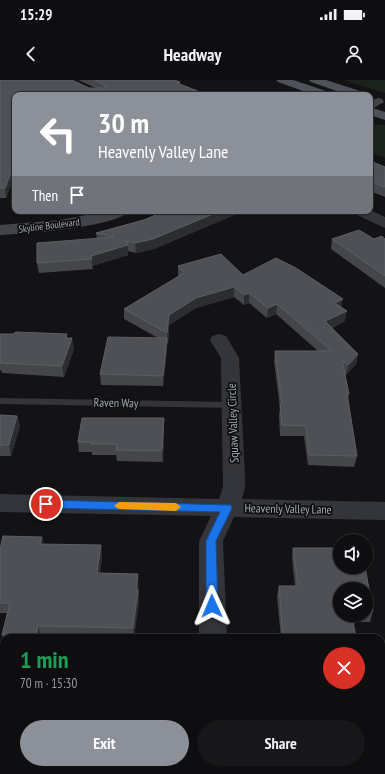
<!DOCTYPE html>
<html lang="en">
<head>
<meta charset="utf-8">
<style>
	:root { --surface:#0e0e10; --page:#171719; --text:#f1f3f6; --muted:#9b9c9f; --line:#2e2e30; --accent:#8c9099 }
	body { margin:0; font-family:"PT Sans Narrow",sans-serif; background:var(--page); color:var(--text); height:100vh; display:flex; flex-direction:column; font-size:15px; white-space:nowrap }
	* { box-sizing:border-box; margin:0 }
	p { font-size:13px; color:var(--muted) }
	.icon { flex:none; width:22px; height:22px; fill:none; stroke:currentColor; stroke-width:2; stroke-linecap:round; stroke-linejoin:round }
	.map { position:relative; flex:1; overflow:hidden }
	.side { position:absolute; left:0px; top:554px; width:385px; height:140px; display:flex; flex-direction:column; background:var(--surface); border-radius:12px 12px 0 0; box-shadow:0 1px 3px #0004,0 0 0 1px var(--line) }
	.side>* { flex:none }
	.hud { position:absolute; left:12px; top:12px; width:361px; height:122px; border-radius:8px; box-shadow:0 1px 3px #0004,0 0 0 1px var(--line); background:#8c9099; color:#fff; overflow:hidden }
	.controls { position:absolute; left:333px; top:454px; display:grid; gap:8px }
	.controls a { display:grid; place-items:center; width:40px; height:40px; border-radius:50%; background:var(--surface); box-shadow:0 1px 3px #0004,0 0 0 1px var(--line); font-size:20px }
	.pin { position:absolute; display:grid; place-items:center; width:34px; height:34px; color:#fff; margin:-17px; border:2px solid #fff; border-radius:50%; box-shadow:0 1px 4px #0007 }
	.me { position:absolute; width:44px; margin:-22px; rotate:359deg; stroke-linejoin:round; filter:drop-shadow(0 0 3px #0008) }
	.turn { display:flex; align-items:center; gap:14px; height:84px; padding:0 20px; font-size:18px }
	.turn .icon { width:52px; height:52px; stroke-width:2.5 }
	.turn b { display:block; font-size:28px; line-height:34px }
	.then { display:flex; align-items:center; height:38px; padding:0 20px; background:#0003; gap:8px; font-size:15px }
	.round { display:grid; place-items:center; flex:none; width:42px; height:42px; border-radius:21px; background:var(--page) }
	.summary { display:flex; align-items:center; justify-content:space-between; height:68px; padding:0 20px }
	h1 { font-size:24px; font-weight:700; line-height:30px; color:#1e9e55 }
	.button { display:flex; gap:8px; margin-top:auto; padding:8px 20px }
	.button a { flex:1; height:46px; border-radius:24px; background:var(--accent); color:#fff; font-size:16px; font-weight:700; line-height:46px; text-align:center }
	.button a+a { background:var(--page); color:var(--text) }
	.status { display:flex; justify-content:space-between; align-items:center; height:28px; padding:0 20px; background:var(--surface); direction:ltr }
	.status svg { height:11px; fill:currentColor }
	header { display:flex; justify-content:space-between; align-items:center; height:52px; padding:0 20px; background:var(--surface); font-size:18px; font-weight:700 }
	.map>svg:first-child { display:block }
	.green { fill:#1b231c }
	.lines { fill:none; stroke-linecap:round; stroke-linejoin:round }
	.lane { fill:#34353a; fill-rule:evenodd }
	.street { fill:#34353a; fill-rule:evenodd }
	.secondary { fill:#42444a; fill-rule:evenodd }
	.primary { fill:#505259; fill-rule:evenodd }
	.wall { fill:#44464a; fill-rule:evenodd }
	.shaded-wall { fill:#2c2d30 }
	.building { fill:#4f5056; stroke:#5c5e65 }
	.route { fill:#1a73e8; stroke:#114b97 }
	.slow { fill:#f59e0b }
	.labels { text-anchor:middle; stroke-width:3.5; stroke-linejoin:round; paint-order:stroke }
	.far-street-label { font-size:10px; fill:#a4aab6; stroke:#0e0e10 }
	.street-label { font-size:12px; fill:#a4aab6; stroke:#0e0e10 }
</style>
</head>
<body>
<div class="status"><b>15:29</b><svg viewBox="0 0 49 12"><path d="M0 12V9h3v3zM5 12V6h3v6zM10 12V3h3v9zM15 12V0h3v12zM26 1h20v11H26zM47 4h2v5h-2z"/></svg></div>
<header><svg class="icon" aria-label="back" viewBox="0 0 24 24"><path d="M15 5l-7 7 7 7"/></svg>Headway<svg class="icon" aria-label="person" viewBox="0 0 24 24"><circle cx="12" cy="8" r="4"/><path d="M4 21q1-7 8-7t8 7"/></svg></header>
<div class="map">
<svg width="385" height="694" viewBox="0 0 385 694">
	<rect width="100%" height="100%" fill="#131315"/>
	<g class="green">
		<polygon points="343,0 385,0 385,13"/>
		<polygon points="370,44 385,45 385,78 370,72"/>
	</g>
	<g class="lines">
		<polygon class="lane" points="0,318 232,322 237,325 232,328 0,324"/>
		<g class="street">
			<polygon points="370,130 385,137 385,148 355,134 353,131"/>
			<polygon points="219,254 226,256 239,278 245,397 245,407 242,419 385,422 385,440 234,437 223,461 227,558 199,558 199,461 211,436 0,432 0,414 219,419 223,407 221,289 221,278 210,260 212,256"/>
			<rect x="198" y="690" width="32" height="4"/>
		</g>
		<g class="secondary">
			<polygon points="378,18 382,19 384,22 370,30 370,21"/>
			<path d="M105,131H129C118,147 22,154 0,155V145L61,140Z"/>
		</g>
		<g class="primary">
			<polygon points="276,0 293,0 329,12 331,15 314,15 278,2"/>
			<polygon points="309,0 326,0 363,12 365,15 348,15 311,2"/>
			<polygon points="370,27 385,32 385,40 370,35"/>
		</g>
	</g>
	<g class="wall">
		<polygon points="0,0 89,8 96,8 78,0 174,0 180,2 180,4 208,15 15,15 15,95 6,118 0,118"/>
		<polygon points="370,81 385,87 385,117 370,111"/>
		<polygon points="165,131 248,131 243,133 241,132 154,169 136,173 128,171 128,175 92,186 93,189 39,193 37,183 97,159 96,153 144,140"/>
		<polygon points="332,159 385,159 385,208 331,169"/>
		<polygon points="178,186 243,195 341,227 345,241 332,248 358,274 356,284 346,295 345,295 349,314 348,318 357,376 354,387 308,385 304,356 280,356 279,335 280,328 274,281 275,271 318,271 276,234 267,238 249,223 244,225 234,217 196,228 169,245 168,264 167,263 167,269 163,306 101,305 100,294 158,258 124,239 124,229 179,196 178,196"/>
		<polygon points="0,254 67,258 74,269 64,297 2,293 1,290 0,290"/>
		<polygon points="0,335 17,336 20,346 11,376 0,376"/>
		<polygon points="164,349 163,382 117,381 116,375 92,375 92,372 79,372 78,362"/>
		<polygon points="42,457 43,464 102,476 100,493 138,494 139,520 134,558 41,557 41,558 4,558 4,560 2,555 7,533 0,533 0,469"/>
		<path d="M293,468H340V487H365L373,531L370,542H353L356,558H281L277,516L279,506H295L292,478ZM340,509H366V535H340Z"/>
		<polygon points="315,690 379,690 380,694 315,694"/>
	</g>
	<g class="shaded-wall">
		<polygon points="15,82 15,95 6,118 5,108"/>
		<polygon points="220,131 241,131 241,132 154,169 136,173 135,163"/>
		<polygon points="243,131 248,131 243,133"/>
		<polygon points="128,165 128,175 92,186 91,176"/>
		<polygon points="234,207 234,217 196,228 169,245 168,264 167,253 169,235 196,218"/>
		<polygon points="249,213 249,223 244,225 244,215"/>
		<polygon points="343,219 341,229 335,223"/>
		<polygon points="277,224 276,234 267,238 268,228"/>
		<polygon points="347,231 345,241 324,251 325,241"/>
		<polygon points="72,258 74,269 64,297 62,286"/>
		<polygon points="167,258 167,269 163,306 163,296"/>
		<polygon points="358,274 356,284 346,295 348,285"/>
		<polygon points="17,336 20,346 11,376 9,365"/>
		<polygon points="164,338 164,349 163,382 162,371"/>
		<polygon points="42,457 44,468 40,464"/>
		<polygon points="101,465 102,476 99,504 97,493"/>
		<polygon points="138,494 139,520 134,558 133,548"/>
		<polygon points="38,546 41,557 41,558 37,558 36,556"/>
		<polygon points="4,653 4,665 0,669 0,656"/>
		<polygon points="94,690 97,690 97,694 93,694"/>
	</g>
	<g class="building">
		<polygon points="0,0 72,0 89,8 104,8 106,7 103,4 95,0 174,0 180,2 177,3 208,15 146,15 142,14 141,15 15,15 15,82 5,108 0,108"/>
		<polygon points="370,81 385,87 385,107 370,101"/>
		<polygon points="165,131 220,131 153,159 135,163 127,161 128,165 91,176 92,179 37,183 37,163 114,157 96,153 144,140"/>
		<polygon points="359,150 374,159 382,156 385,159 385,196 332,159"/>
		<polygon points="221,174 243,195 276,178 296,188 343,219 335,223 347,231 325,241 358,274 348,285 342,280 349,314 347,314 357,376 309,375 306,346 282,345 280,325 282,325 275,271 332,271 277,224 268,228 249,213 244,215 234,207 196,218 169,235 167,253 124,229 184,193 178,186"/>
		<polygon points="16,252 67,254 66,258 72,258 62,286 0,283 1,280 0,280 0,254 13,254"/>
		<polygon points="108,257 167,258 163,296 100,294"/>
		<polygon points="0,335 17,336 9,365 0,365"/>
		<polygon points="82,338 164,338 162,371 116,370 117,364 91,364 91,362 78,362"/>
		<polygon points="3,456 42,457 40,464 101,465 97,493 138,494 136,509 138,510 133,548 38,546 36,556 2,555 10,523 0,523 0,469"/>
		<polygon points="293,468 340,468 340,487 365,487 373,531 366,531 366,509 340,509 340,535 352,535 356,558 283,558 279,506 298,506"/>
		<polygon points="0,624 4,629 4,653 0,656"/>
		<polygon points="26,690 94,690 93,694 26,694"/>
		<polygon points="318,690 379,690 380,694 319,694"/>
	</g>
	<polygon class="route" points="46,420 231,425 232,428 216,461 218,526 216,530 212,531 208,530 206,526 206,461 220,432 46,428 40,424"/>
	<polygon class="slow" points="119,422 176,423 181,427 176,431 119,429 114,426"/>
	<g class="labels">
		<g class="far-street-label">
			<text transform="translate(49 145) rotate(-7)" y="4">Skyline Boulevard</text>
		</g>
		<g class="street-label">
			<text transform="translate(116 323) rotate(1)" y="4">Raven Way</text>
			<text transform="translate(233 343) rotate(-92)" y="4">Squaw Valley Circle</text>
			<text transform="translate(288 429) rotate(1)" y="4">Heavenly Valley Lane</text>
		</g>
	</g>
</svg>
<div class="controls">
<a><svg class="icon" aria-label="sound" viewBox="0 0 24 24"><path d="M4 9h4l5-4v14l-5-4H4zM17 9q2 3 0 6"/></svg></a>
<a><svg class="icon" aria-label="layers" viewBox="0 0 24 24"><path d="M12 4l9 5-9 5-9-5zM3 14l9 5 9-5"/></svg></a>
</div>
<div class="pin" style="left:46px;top:424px;background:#d93025"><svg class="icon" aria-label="arrive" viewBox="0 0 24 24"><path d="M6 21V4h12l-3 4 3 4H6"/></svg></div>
<svg class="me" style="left:212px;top:526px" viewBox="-20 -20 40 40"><path d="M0-17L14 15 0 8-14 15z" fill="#1a73e8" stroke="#fff" stroke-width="4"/></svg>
<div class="hud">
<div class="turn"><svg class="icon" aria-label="left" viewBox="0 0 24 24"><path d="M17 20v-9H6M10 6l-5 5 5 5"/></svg><div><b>30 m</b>Heavenly Valley Lane</div></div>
<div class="then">Then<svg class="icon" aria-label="arrive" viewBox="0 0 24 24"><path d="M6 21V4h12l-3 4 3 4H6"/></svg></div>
</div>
<section class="side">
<div class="summary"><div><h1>1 min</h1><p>70 m · 15:30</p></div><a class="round" style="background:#d93025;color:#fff"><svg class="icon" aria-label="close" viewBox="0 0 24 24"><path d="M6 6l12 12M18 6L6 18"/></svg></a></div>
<div class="button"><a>Exit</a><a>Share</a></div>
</section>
</div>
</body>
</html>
